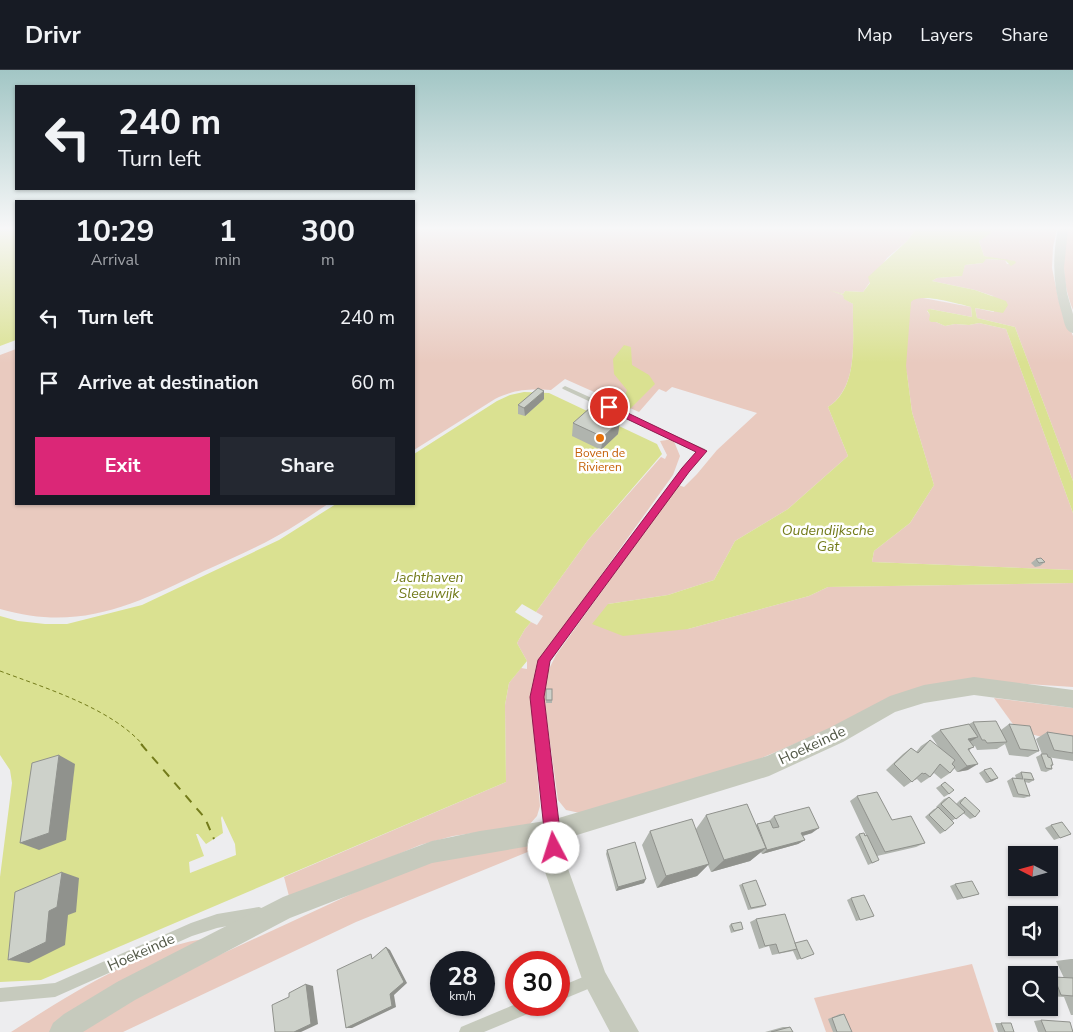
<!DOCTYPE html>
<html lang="en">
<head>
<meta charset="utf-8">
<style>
	:root { --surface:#171b24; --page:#242831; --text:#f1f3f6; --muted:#9ea1a6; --line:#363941; --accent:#db2777 }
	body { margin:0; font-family:"Nunito Sans",sans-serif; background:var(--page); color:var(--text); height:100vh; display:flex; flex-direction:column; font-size:19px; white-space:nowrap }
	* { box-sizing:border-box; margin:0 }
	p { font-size:16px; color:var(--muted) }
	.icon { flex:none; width:28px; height:28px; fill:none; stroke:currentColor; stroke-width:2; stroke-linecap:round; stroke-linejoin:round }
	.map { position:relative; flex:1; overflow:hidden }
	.details { position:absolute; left:15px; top:130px; width:400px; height:305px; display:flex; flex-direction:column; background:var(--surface); border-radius:0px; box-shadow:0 1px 4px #0004 }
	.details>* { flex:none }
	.hud { position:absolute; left:15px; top:15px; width:400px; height:105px; border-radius:0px; box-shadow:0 1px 4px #0004; background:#171b24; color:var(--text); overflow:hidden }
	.needle { width:32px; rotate:276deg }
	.fabs { position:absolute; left:1008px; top:776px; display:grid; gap:10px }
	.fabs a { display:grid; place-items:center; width:50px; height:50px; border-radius:0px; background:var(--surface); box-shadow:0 1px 4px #0004; font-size:25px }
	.speed { position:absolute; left:430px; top:881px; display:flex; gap:10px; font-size:25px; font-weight:700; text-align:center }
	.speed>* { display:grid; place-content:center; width:65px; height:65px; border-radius:50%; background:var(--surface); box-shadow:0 1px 4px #0004; line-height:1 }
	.speed small { font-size:12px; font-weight:400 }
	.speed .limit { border:8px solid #d22; background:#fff; color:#111 }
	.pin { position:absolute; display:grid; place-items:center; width:42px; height:42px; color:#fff; margin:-21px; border:2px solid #fff; border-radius:50%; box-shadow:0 1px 5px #0007 }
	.me { position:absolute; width:55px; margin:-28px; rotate:355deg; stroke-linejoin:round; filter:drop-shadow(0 0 4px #0008) }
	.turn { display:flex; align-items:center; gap:18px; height:105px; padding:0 20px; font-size:22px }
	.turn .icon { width:65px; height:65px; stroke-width:2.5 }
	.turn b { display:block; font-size:35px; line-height:42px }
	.eta { display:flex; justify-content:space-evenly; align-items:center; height:85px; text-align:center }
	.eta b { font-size:30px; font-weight:700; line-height:35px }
	.cta { display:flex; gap:10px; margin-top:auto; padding:10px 20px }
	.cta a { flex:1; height:58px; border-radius:0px; background:var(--accent); color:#fff; font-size:20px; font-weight:700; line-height:58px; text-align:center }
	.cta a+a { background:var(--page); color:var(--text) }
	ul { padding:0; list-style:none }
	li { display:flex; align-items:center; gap:15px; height:65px; padding:0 20px }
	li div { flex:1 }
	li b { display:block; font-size:19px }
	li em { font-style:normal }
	header { display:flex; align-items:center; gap:30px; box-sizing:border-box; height:70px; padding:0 25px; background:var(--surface); border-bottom:1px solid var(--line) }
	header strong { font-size:24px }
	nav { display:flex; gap:28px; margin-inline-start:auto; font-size:18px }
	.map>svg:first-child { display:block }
	.green { fill:#e9cabf }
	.water { fill:#dae191 }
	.pier { fill:#ededef }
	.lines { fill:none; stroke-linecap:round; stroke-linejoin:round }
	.ferry-far1 { stroke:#737b1a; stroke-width:1; stroke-dasharray:4 3; stroke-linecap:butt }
	.ferry { stroke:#737b1a; stroke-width:2; stroke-dasharray:9 8; stroke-linecap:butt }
	.service { fill:#c6cabd; fill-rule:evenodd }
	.minor { fill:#c6cabd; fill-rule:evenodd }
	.wall { fill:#b0b4ae }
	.shaded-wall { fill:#90928d }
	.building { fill:#cdd1ca; stroke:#90928d }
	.route { fill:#db2777; stroke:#8e194d }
	.food-dot { fill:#e8710a; stroke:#fff; stroke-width:2 }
	.labels { text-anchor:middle; stroke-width:5; stroke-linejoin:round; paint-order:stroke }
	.food-label { font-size:12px; fill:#c56008; stroke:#fff }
	.water-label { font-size:14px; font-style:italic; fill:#737b1a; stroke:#fff }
	.near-street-label { font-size:15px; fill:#525847; stroke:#fff }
</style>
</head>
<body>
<header>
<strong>Drivr</strong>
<nav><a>Map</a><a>Layers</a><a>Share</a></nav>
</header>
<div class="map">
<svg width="1073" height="962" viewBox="0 0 1073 962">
	<rect width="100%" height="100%" fill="#ededef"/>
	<g class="green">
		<path d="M414,159H916L907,171L887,188L863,222L845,221L843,224L832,221L843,225L845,229L853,234C852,268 860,316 828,337L848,386L788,439L735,471L714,510L668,525L608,534L688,559L809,526L828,517L1073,513V617L969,610L806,669L752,692L580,743L566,740L558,730L543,622L547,603L556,585L678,415L684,417L697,404L717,380L757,343L672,317L666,322L659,319L639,342L565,309L551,320C528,319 516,319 495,329L414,380Z"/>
		<polygon points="989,159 1057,159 1053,177 1052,198 1059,232 1073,266 1073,411 1015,257 977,248 975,238 994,242 993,226 975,220 932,211 937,208 961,206 965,195 983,193 985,189 1005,190 1007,194 1016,193 984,186 979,171 990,163"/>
		<path d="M1068,159H1073V240C1062,213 1062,188 1068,159Z"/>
		<polygon points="914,216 923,228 971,237 972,247 930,239 927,241 936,252 945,256 955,254 969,255 979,253 1006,259 1073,443 1073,500 872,492 874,481 910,453 934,415 912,342 907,304 892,255"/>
		<path d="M16,279V434H328C311,445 294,457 277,466C254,479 228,490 204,501C133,535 80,562 0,539V285Z"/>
		<polygon points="673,369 680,386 673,405 540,590 534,609 531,633 540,736 537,746 529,755 453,766 420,775 290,830 284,807 506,712 505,635 509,613 521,598 527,599 527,591 517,573 525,559 531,552 537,555 543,546 536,542 588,470 661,387 665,389 667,385 660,371"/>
		<polygon points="994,628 1073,638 1073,675 1023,662 1015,657"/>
		<polygon points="527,773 531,776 530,781 356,852 123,962 72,962 126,928 427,789"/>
		<path d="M211,868L50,962H11C64,928 148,874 211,868Z"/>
		<polygon points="972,894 994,962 826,962 814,928"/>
	</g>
	<g class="water">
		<polygon points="0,159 16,159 16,270 0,276"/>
		<path d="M916,159H989L991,163L979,171L984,186L1015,191L1016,193L1011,196L1005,190L986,189L983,193L965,195L962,206L937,208L932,211L975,220L1006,231L1008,235L1003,243L975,238L977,248L1015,257L1073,411V443L1006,259L979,253L969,255L955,254L945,256L936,252H931L929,250L930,245L927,240L930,239L972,247L971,237C958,234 920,222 911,232L906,296L912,342L934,415L910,453L874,481L872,492L1073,500V513L828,517L809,526L688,559L623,566L592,554L608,534L668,525L714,510L735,471L788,439L848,386L828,337C860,317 852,267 853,234L844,229L843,225L829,220L843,224L845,221L863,222L870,213L868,207L907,171Z"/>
		<polygon points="624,275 631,277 632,295 649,305 655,314 630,339 621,335 627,320 614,304 613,289"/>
		<polygon points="524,322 549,323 657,374 662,384 588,470 536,542 522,534 515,542 531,552 525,559 517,573 527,591 509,613 505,635 506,712 41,910 0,912 0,807 12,713 10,700 0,685 0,546 18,551 45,554 67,554 142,535 279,470 336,434 414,434 414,384 497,331 510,325"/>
	</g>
	<polygon class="pier" points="222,746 235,774 236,785 190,803 189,792 204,786 196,764 198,764 206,774 223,763 221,748"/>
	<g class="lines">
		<path class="ferry-far1" d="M0,601C45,618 111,638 143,675"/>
		<polyline class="ferry" points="141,674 205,748 214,769"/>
		<g class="service">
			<polygon points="565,316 705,379 706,381 688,402 549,592 542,627 558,761 556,765 552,767 548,765 546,761 532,627 539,590 682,398 697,382 563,319 562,318"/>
			<polygon points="259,837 264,839 266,844 264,849 217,858 192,866 55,927 0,932 0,918 55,913 191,853 217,844"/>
			<polygon points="595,902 600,904 602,909 600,914 559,931 559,917"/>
			<polygon points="516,934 539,935 537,940 484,962 459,962 461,957"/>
		</g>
		<g class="minor">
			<path d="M1058,159H1068L1064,198L1067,223L1073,244V263C1065,262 1064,251 1062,244C1053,216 1052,188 1058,159Z"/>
			<polygon points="974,607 1073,620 1073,638 974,625 924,633 895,642 843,672 769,706 564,769 567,796 605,902 639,962 610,962 582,909 543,796 542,774 432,793 290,848 135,930 83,962 49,962 53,953 64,944 117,912 283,827 432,771 480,761 552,750 767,686 829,658 890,626 924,615"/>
		</g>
	</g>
	<g class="wall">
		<polygon points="544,329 525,346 518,344 518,335"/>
		<polygon points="620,351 618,364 601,380 572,366 573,353"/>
		<polygon points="1036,489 1045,492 1040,496 1035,497 1031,493"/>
		<rect x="546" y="619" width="6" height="14"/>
		<polygon points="973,652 1001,660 1009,654 1039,681 1028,687 1009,685 1005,674 997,679 977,680 975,676 973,676 969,681 968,700 957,702 954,698 950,703 941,709 934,703 930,707 921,713 917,709 915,710 914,710 904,717 886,700 903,684 911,678 916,682 921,676 930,670 940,679 931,666 940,660 969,654"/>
		<polygon points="1047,662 1073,666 1073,691 1047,687 1053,695 1051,696 1052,699 1046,702 1041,701 1036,687 1042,684 1036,669"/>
		<polygon points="984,700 993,711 986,713 979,703"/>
		<polygon points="1021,702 1034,710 1029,713 1025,712 1030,726 1024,728 1013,727 1007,711 1012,708 1016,708 1015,705"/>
		<polygon points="945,712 949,724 944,727 936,718"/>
		<polygon points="857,726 892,750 925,773 916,777 877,786 875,792 868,795 855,767 859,764 866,765 850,731"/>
		<polygon points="949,727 956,734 960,730 965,727 975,747 970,749 963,743 952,751 945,761 940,764 925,747 934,739 937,738 936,737 944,729"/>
		<polygon points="706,745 756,755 769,751 774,746 812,763 803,766 805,770 798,774 762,784 761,782 750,791 711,802 708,795 697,806 657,818 642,775 650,761 696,759"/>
		<polygon points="1051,755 1071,764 1054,770 1045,758"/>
		<polygon points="607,780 644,813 616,821 606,784"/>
		<polygon points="742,814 766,835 763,837 748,840 739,815"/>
		<polygon points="955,814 979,824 957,830 950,816"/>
		<polygon points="851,828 874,846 856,851 847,830"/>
		<polygon points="756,849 795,873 814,884 797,890 793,881 772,885 769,876 759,879 750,852"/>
		<polygon points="731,854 741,860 731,863 729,856"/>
		<polygon points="1071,889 1073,889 1073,945 1071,945 1064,927 1049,926 1049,908 1064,908 1056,891"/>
		<polygon points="840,944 844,944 852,962 833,962 828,949"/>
		<polygon points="1041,950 1073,962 1038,962 1034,951"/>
		<polygon points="995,953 1001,953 1014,962 998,962"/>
		<polygon points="783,957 790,957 793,962 765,962"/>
	</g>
	<g class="shaded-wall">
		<polygon points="544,321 544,329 525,346 524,338"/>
		<polygon points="620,351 618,364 601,380 603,367"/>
		<polygon points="978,667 968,673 968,669"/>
		<polygon points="59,685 75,694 66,770 39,780 20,773"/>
		<polygon points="978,694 968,700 957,702 967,696"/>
		<polygon points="998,708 993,711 986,713 991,710"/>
		<polygon points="819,758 812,763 795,768 801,763"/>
		<polygon points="805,770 798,774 762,784 767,780"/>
		<polygon points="766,778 750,791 711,802 724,790"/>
		<polygon points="709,794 697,806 657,818 666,806"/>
		<polygon points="62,802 79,808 76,842 68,845 65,875 29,893 8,890 49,841"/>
		<polygon points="646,809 644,813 616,821 618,817"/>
		<polygon points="386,877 390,880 407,913 394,925 396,937 352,958 346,958 390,924"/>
		<polygon points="306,914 313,916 318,954 301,962 294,962"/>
	</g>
	<g class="building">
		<polygon points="538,318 544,321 524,338 518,335"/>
		<polygon points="591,337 620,351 603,367 573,353"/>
		<polygon points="1041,488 1045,492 1039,493 1036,489"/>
		<rect x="546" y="619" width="6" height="11"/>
		<polygon points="996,651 1007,672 987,673 985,670 982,670 973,652"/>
		<polygon points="969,654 978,667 968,669 974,677 968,679 978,694 967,696 940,660"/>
		<polygon points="1009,654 1030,656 1039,681 1020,679"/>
		<polygon points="1047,662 1073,666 1073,683 1054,680"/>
		<polygon points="930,670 955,690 952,694 955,697 950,703 940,694 930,707 925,703 924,704 922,703 912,712 894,694 911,678 918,683"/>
		<polygon points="1041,684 1047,684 1048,687 1051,688 1053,695 1051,695 1052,699 1046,698"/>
		<polygon points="59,685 49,763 20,773 32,693"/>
		<polygon points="991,698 998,708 991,710 984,700"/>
		<polygon points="1021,702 1031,703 1034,710 1024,709 1030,726 1018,724 1012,708 1023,709"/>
		<polygon points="945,712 954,720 949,724 941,715"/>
		<polygon points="877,722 892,750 911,746 925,773 885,782 857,726"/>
		<polygon points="949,727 965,742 956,749 941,734"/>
		<polygon points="965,727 980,741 975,747 960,733"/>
		<polygon points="747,734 766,778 724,790 706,745"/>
		<polygon points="809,737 819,758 801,763 805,770 767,780 757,754 770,751 773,758 779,757 774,746"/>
		<polygon points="938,737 954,753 945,761 929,745"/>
		<polygon points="692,749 709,794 666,806 650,761"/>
		<polygon points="1062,752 1071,764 1060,768 1051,755"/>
		<polygon points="864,763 865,766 867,765 879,790 872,793 859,764"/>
		<polygon points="635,772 646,809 618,817 607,780"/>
		<polygon points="62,802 57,837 49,841 46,872 8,890 15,822"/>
		<polygon points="756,810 766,835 751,838 742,814"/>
		<polygon points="972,811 979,824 963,828 955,814"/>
		<polygon points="864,825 874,846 860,850 851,828"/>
		<polygon points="785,844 797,879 779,883 776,874 765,876 756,849"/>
		<polygon points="741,852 743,859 734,861 731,854"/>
		<polygon points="807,870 814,884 801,889 797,879 795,873"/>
		<polygon points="386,877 404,912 390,924 392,936 346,958 337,900 371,884 372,889"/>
		<polygon points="1054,907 1073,908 1073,926 1061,925"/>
		<polygon points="306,914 311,954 294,962 275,962 272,935 289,927 289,923"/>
		<polygon points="844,944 852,962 837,962 832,948"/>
		<polygon points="1041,950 1070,952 1073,962 1046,962"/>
		<polygon points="1001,953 1011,953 1014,962 1005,962"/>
		<polygon points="790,957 793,962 771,962"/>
	</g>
	<linearGradient id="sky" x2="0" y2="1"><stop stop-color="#a2c6c5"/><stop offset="0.54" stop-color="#f7f7f8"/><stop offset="1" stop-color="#f7f7f8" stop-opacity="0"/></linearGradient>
	<rect width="1073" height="293" fill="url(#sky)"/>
	<polygon class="route" points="609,334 707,381 689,402 550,591 544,627 562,778 559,784 554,786 548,784 546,778 530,627 538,590 682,398 696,382 606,339 606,335"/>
	<circle class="food-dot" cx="600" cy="368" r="5"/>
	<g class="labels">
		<g class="food-label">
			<text x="600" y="387">Boven de<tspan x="600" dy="14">Rivieren</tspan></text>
		</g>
		<g class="water-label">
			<text x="828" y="465">Oudendijksche<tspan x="828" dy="16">Gat</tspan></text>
			<text x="429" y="512">Jachthaven<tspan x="429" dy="16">Sleeuwijk</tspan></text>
		</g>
		<g class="near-street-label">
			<text transform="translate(812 675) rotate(-25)" y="5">Hoekeinde</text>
			<text transform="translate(141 882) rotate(-24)" y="5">Hoekeinde</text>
		</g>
	</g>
</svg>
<div class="fabs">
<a><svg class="needle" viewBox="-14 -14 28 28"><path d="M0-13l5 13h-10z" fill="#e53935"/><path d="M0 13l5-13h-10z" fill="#9ea1a6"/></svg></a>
<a><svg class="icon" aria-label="sound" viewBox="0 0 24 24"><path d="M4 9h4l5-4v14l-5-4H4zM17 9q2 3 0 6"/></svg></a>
<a><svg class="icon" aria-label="search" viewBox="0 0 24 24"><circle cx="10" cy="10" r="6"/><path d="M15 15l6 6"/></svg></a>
</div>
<div class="speed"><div>28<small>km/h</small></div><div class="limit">30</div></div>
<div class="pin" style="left:609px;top:337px;background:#d93025"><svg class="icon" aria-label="arrive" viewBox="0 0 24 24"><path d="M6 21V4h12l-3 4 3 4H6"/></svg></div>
<svg class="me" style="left:554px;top:778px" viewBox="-20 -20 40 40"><circle r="19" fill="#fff"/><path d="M0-13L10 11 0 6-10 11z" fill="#db2777"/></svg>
<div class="hud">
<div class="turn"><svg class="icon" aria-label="left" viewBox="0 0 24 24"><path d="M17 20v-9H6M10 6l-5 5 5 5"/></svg><div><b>240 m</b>Turn left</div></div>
</div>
<section class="details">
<div class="eta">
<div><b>10:29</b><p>Arrival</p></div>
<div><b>1</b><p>min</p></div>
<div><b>300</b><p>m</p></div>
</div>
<ul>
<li><svg class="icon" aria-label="left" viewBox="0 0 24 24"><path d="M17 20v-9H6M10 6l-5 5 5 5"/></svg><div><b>Turn left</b></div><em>240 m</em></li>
<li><svg class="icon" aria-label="arrive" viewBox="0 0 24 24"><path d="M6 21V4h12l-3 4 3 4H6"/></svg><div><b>Arrive at destination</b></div><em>60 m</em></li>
</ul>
<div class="cta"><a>Exit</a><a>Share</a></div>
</section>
</div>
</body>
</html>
